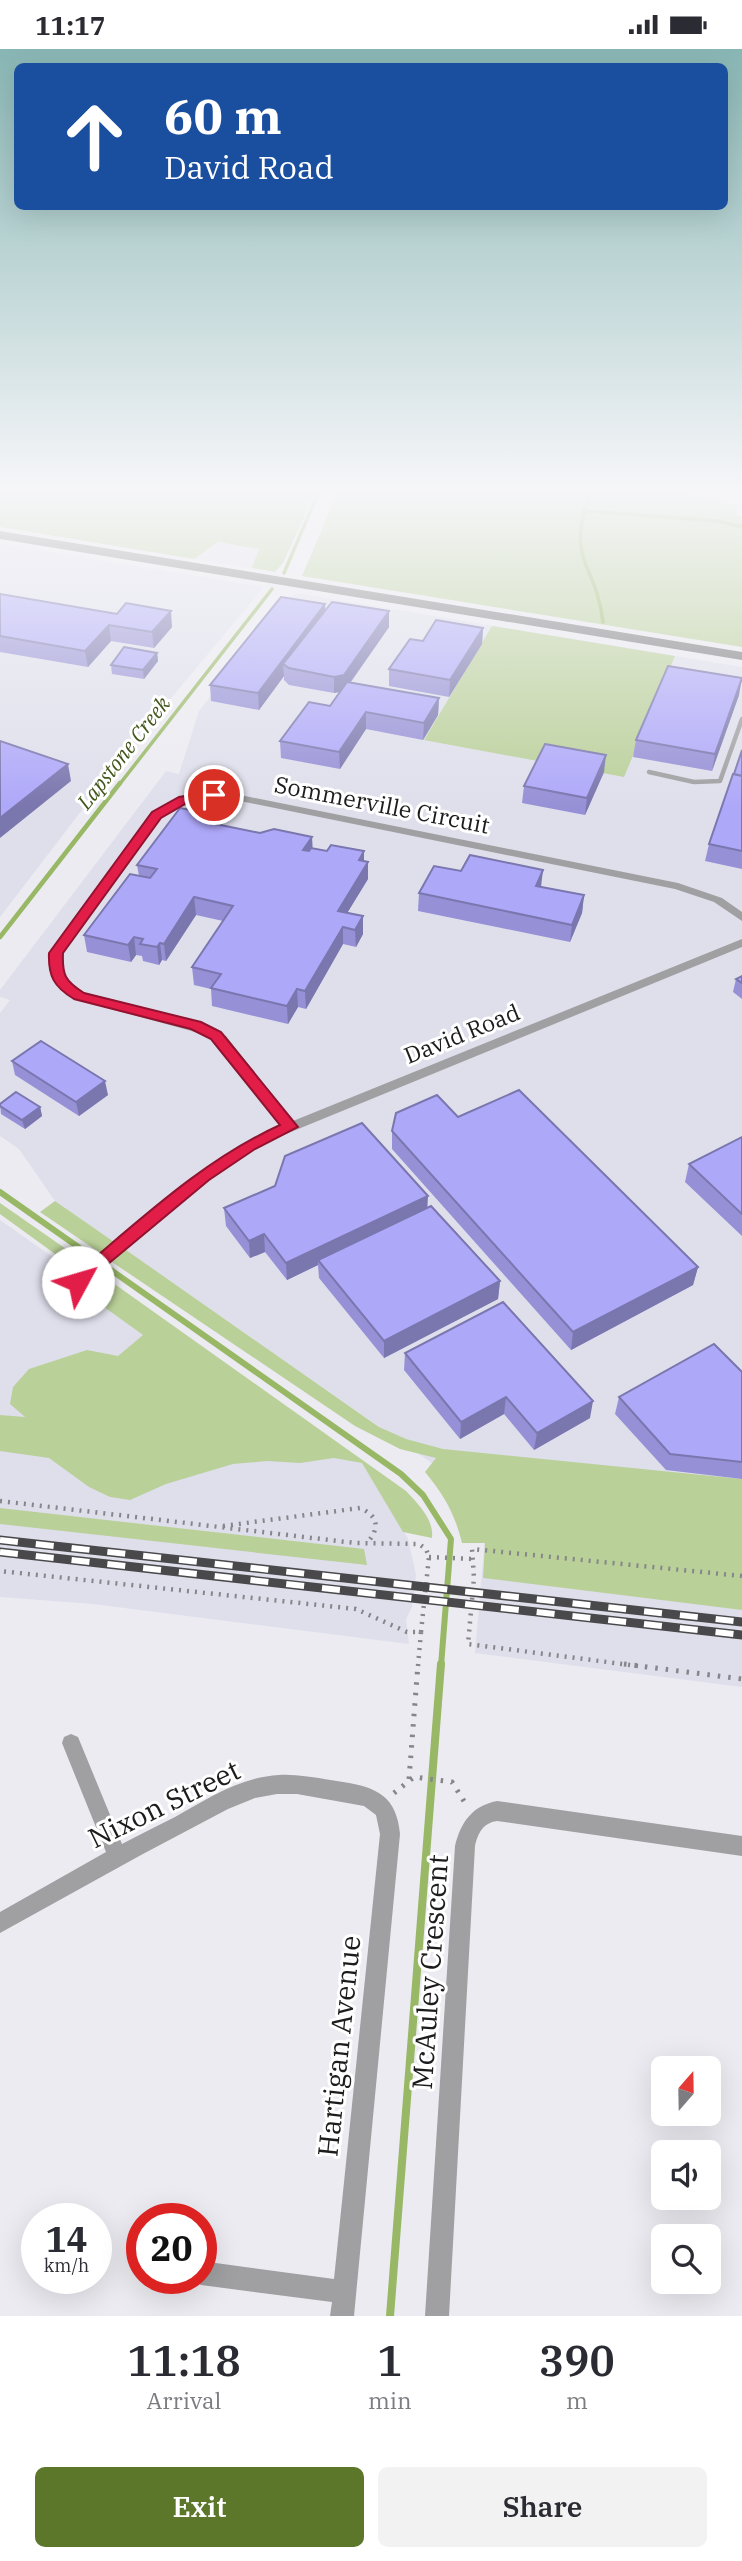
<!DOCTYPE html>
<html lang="en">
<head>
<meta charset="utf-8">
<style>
	:root { --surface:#fff; --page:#f2f2f3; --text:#2b2b33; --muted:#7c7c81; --accent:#5c762a }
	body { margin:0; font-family:"IBM Plex Serif",serif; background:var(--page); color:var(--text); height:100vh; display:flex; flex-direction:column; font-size:26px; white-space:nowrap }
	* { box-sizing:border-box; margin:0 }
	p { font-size:23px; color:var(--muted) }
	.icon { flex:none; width:38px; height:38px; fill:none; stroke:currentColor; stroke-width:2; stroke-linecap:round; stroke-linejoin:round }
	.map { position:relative; height:2267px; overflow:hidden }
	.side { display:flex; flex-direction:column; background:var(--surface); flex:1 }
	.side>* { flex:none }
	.guide { position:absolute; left:14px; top:14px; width:714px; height:147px; border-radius:10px; box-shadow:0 7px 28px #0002; background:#1a4fa0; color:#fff; overflow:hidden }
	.needle { width:46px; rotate:20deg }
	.controls { position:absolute; left:651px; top:2007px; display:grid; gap:14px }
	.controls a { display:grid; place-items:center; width:70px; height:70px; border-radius:10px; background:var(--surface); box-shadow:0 7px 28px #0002; font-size:35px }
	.speed { position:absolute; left:21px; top:2154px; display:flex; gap:14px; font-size:35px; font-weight:700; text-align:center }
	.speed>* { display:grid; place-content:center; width:91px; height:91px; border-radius:50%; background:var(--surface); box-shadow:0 7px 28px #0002; line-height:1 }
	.speed small { font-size:18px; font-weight:400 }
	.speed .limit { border:10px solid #d22; background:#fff; color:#111 }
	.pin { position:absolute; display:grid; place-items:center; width:60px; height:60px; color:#fff; margin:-30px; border:4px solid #fff; border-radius:50%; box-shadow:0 2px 7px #0007 }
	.me { position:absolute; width:77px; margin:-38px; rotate:51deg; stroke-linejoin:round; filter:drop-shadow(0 0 5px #0008) }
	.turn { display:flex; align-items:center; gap:24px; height:147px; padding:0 35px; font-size:32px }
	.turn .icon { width:91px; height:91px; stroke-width:2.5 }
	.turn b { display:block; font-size:49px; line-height:60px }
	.eta { display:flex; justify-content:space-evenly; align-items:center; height:119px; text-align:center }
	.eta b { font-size:42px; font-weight:600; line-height:49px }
	.button { display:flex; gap:14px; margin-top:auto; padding:14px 35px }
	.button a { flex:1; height:80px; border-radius:10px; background:var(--accent); color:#fff; font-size:28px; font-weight:600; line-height:80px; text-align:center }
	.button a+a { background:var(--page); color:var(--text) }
	.status { display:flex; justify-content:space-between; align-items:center; height:49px; padding:0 35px; background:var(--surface); direction:ltr }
	.status svg { height:19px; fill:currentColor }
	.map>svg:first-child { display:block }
	.built { fill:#dfdfec }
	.green { fill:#bad099 }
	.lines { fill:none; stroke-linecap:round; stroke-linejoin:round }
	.stream-far3 { stroke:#98b865; stroke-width:3.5 }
	.stream-far2 { stroke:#98b865; stroke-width:4.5 }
	.stream-far1 { stroke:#98b865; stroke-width:6 }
	.stream { stroke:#98b865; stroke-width:8 }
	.path-far1 { stroke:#86868a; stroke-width:4.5; stroke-dasharray:2 6; stroke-linecap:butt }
	.path { stroke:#86868a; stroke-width:5; stroke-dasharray:2.5 8; stroke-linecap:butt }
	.lane-far1 { stroke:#a0a0a2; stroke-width:4.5 }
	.lane { stroke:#a0a0a2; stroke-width:8 }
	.street { fill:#a0a0a2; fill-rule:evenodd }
	.secondary { fill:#7b7b7f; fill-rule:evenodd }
	.rail-casing { stroke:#49494b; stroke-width:9 }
	.rail { stroke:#fff; stroke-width:6; stroke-dasharray:18; stroke-linecap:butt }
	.wall { fill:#9690d6 }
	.shaded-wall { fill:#7a76ae }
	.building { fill:#aea8f9; stroke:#7a76ae; stroke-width:2 }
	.route { fill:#e11d48; stroke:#92132f; stroke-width:2 }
	.labels { text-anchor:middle; stroke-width:6; stroke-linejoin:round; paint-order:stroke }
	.far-water-label { font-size:21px; font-style:italic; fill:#42561c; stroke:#fff }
	.street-label { font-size:23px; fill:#1c1c1d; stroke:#fff }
	.near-street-label { font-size:28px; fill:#1c1c1d; stroke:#fff }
</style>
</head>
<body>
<div class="status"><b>11:17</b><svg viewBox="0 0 49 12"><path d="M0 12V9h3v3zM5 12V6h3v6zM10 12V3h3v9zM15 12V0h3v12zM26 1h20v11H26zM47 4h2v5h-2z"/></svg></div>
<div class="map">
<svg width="742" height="2267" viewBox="0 0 742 2267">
	<rect width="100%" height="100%" fill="#ebebf1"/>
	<g class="built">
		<polygon points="218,493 260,500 252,519 194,510"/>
		<polygon points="0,495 264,538 128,701 0,868"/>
		<polygon points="296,544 742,618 742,1638 475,1604 487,1465 446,1424 55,1152 19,1100 0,1087 0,964 10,951 0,948 0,941 166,722 179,725 199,662 282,554"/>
		<polygon points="0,1171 338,1409 363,1414 408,1490 416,1526 412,1558 406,1570 409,1595 93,1555 0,1548"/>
	</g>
	<g class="green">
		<polygon points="0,442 316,442 283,514 275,523 252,519 259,500 218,493 194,510 0,478"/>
		<polygon points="338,442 678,442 738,457 736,466 742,467 742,598 302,527"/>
		<polygon points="492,577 675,607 624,728 424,691"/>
		<polygon points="55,1152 117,1195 103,1206 40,1163"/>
		<polygon points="0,1154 89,1216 80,1223 0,1165"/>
		<path d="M126,1201L379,1378L406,1390L443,1400L742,1430V1561L483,1529L485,1494H462C455,1465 444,1446 425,1423L436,1409L400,1400L355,1377L112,1213Z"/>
		<path d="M99,1224L406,1442C418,1455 434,1470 432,1489L403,1483L362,1414L334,1409L300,1414L267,1412L233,1415L166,1435L130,1451L110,1448L89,1438L49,1409L0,1402V1366L25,1368L10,1355L13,1338L29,1320L87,1301L118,1307L143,1286L79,1240Z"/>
		<polygon points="0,1459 364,1500 367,1516 0,1475"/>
	</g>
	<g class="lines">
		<g class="stream-far3">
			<path d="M592,442C563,512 596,512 603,573"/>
			<polyline points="583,462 718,472 742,478"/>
			<polyline points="284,524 319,442"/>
			<polyline points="119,736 272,540"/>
		</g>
		<polyline class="stream-far2" points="0,888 120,734"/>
		<polyline class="stream-far1" points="0,1143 401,1425 423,1446 451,1490 441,1617"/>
		<polyline class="stream" points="390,2267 441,1615"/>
		<g class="path-far1">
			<polyline points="0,1452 355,1494 419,1495 426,1500 429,1508 421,1583 407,1583 356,1560 0,1522"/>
			<path d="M223,1477L360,1459C378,1467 380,1478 368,1493"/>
			<polyline points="429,1508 473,1510"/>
			<polyline points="418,1617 421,1583"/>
			<polyline points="638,1617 468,1595 474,1529 472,1500 742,1527"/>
		</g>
		<g class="path">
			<polyline points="624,1615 742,1630"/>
			<polyline points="409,1730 418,1615"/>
			<polyline points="394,1744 414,1728 452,1733 467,1757"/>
		</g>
		<polyline class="lane-far1" points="649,723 694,733 720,732 742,670"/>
		<polyline class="lane" points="78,1233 204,1127"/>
		<g class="street">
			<path d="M204,744L235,745L678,834L722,849L742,863V872L714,853L675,840L235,751C207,748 183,752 160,768L62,904C59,924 66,935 83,944L214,980L226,987L293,1072L742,890V898L264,1094L204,1132L199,1131L197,1127L199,1123L254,1088L281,1077L216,993L206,986L75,950C56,940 43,923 52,901L152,764L180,749Z"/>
			<path d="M71,1685L78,1688L122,1795C139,1786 157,1777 175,1768C207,1750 241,1728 279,1726C300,1725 322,1730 343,1733C377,1738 397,1748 400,1785L354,2267H330L332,2253L201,2236L192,2230H201V2212L334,2230L380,1785L376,1766L364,1757L297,1745H277L255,1749L228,1760L141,1806L0,1884V1863L106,1803L62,1694L64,1688Z"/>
			<path d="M497,1752L742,1787V1807L497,1772C483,1774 478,1784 475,1797L449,2267H425L455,1797C461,1773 472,1757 497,1752Z"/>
		</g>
		<polygon class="secondary" points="0,482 742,603 742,611 0,490"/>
		<g class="rail-casing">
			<g id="rail">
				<polyline points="0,1491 742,1573"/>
				<polyline points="0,1503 742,1586"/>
			</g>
		</g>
		<use href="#rail" class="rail"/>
	</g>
	<g class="wall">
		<polygon points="0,545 117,565 172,578 154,599 111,592 88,618 0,603"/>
		<polygon points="325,555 325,561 389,562 389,578 351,633 439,649 438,666 423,691 366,680 340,720 281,709 280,692 330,657 339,643 334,644 289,636 284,631 284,627 259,661 211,652 210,636"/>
		<polygon points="483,579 482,595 449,648 389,637 389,620 423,592"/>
		<polygon points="157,604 158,612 144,630 112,625 111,616"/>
		<polygon points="739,646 712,722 633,708 636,691"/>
		<polygon points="742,701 742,820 705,812 709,795"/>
		<polygon points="604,723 585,766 522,754 524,737"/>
		<polygon points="217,776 364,812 368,830 347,864 363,867 363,885 356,898 343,895 306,960 298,958 288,975 212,957 211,940 194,936 192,918 223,872 196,866 166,912 162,911 159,916 143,912 142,907 136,906 131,913 87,903 84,886 139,827 137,816"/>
		<polygon points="541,838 584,846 582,864 570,893 418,862 419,844"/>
		<polygon points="742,927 742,950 733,943 736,930"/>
		<polygon points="12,1012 108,1046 79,1067 15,1026"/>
		<polygon points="0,1055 40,1058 42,1067 25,1080 1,1065"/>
		<polygon points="458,1068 698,1218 693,1236 571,1301 392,1100 392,1082"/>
		<polygon points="742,1088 742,1187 685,1133 689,1115"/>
		<polygon points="224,1159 427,1159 500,1232 498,1250 384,1309 319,1229 318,1216 287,1231 265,1203 250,1209 226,1177"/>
		<polygon points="405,1304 590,1369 534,1401 504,1365 460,1390 404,1321"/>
		<polygon points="742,1323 742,1430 666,1421 615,1365 619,1348"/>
	</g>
	<g class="shaded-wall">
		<polygon points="325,555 326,571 283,615 284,627 259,661 258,644"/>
		<polygon points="171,562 172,578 154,599 152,583"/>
		<polygon points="389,562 389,578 344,642 334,644 334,628"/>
		<polygon points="109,576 111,592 88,618 85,602"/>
		<polygon points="483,579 482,595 449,648 450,631"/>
		<polygon points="157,604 158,612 144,630 143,621"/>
		<polygon points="742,629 739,646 712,722 715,705"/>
		<polygon points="439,649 438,666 423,691 424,674"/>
		<polygon points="366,663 366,680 340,720 339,703"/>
		<polygon points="606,706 604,723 585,766 587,749"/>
		<polygon points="68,715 71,732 0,789 0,769"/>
		<polygon points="217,766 218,784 211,774"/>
		<polygon points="312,788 313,805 303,801"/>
		<polygon points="364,802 364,819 368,813 368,830 338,879 338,862 359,811"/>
		<polygon points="543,821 541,838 536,837"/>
		<polygon points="584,846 582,864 570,893 572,876"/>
		<polygon points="194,848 196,866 166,912 164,895"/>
		<polygon points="363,867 363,885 356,898 355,881"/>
		<polygon points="343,878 343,895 306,960 305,942"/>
		<polygon points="134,888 136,906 131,913 128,896"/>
		<polygon points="160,894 162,911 159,916 157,898"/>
		<polygon points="297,940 298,958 288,975 287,957"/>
		<polygon points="105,1032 108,1046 79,1067 76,1053"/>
		<polygon points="40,1058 42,1067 25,1080 22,1071"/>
		<polygon points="428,1147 427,1165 318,1211 318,1216 287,1231 286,1214"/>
		<polygon points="264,1185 265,1203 250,1209 249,1192"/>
		<polygon points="698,1218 693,1236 571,1301 573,1283"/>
		<polygon points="500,1232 498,1250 384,1309 384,1292"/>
		<polygon points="506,1348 504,1365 460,1390 461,1373"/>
		<polygon points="593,1352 590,1369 534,1401 537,1384"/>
	</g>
	<g class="building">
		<polygon points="0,545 117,565 126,554 171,562 152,583 109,576 85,602 0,587"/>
		<polygon points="281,548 325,555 258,644 210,636"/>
		<polygon points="332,553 389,562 344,626 334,628 289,619 283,615"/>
		<polygon points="436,571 483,579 450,631 389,620 410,590 423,592"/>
		<polygon points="124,598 157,604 143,621 111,616"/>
		<polygon points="668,617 742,629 715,705 636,691"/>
		<polygon points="347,633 439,649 424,674 366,663 339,703 280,692 309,653 330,657"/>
		<polygon points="0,692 68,715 0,769"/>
		<polygon points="545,695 606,706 587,749 524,737"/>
		<polygon points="742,701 742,727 734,725"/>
		<polygon points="733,725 742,727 742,802 709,795"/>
		<polygon points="180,759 217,766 211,774 260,784 274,780 312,788 303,801 309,802 311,799 327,802 331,796 364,802 359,811 368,813 338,862 363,867 355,881 343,878 305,942 297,940 287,957 211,939 221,925 192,918 233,857 194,848 164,895 160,894 157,898 140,895 143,890 134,888 128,896 84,886 130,825 150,829 157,820 137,816"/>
		<polygon points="470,806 543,821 536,837 584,846 572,876 419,844 434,817 461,822"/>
		<polygon points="742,927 742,934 736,930"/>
		<polygon points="41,992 105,1032 76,1053 12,1012"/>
		<polygon points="519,1041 698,1218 573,1283 392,1082 396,1064 437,1046 458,1068"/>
		<polygon points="16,1043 40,1058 22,1071 0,1057 0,1055"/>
		<polygon points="362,1074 428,1147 286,1214 264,1185 249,1192 224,1159 275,1137 285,1107"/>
		<polygon points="742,1088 742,1165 689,1115"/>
		<polygon points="431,1157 500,1232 384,1292 318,1211"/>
		<polygon points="503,1253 593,1352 537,1384 506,1348 461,1373 405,1304"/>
		<polygon points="714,1295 742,1323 742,1413 670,1405 619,1348"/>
	</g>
	<linearGradient id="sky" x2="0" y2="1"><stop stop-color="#88b6b4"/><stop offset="0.58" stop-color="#f6f6f9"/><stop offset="1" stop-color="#f6f6f9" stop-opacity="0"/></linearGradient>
	<rect width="742" height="759" fill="url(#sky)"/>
	<path class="route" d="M214,742L219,743V748L187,754L161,769L63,904C62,926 65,932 84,944L201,973L221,983L298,1078L255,1100L209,1131L78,1240L72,1238L70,1233L72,1228C138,1173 201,1112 280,1076L211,990L191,980L74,950C54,938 48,927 49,904L152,763L179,748Z"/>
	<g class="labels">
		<g class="far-water-label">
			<text transform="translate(124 704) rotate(-52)" y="7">Lapstone Creek</text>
		</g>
		<g class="street-label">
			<text transform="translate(382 756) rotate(11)" y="8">Sommerville Circuit</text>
			<text transform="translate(462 985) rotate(-22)" y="8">David Road</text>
		</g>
		<g class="near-street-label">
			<text transform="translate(164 1755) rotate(-26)" y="10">Nixon Street</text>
			<text transform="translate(430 1923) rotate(-86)" y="10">McAuley Crescent</text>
			<text transform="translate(339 1997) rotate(-84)" y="10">Hartigan Avenue</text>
		</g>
	</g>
</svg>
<div class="controls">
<a><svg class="needle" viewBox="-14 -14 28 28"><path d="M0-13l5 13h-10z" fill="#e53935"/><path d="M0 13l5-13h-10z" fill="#7c7c81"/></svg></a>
<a><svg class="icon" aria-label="sound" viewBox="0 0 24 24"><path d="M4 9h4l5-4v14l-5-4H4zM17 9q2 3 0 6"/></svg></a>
<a><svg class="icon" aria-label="search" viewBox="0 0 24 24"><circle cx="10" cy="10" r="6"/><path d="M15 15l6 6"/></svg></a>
</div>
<div class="speed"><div>14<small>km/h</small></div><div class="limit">20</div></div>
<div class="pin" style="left:214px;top:746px;background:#d93025"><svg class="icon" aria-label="arrive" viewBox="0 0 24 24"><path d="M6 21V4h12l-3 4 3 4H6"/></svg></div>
<svg class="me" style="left:78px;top:1233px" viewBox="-20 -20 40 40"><circle r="19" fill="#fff"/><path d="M0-13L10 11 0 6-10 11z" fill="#e11d48"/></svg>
<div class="guide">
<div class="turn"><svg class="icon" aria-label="ahead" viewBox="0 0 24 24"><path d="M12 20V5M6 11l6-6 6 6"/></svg><div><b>60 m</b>David Road</div></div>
</div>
</div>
<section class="side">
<div class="eta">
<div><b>11:18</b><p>Arrival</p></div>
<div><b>1</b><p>min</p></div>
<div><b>390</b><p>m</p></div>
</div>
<div class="button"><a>Exit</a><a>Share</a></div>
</section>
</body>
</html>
